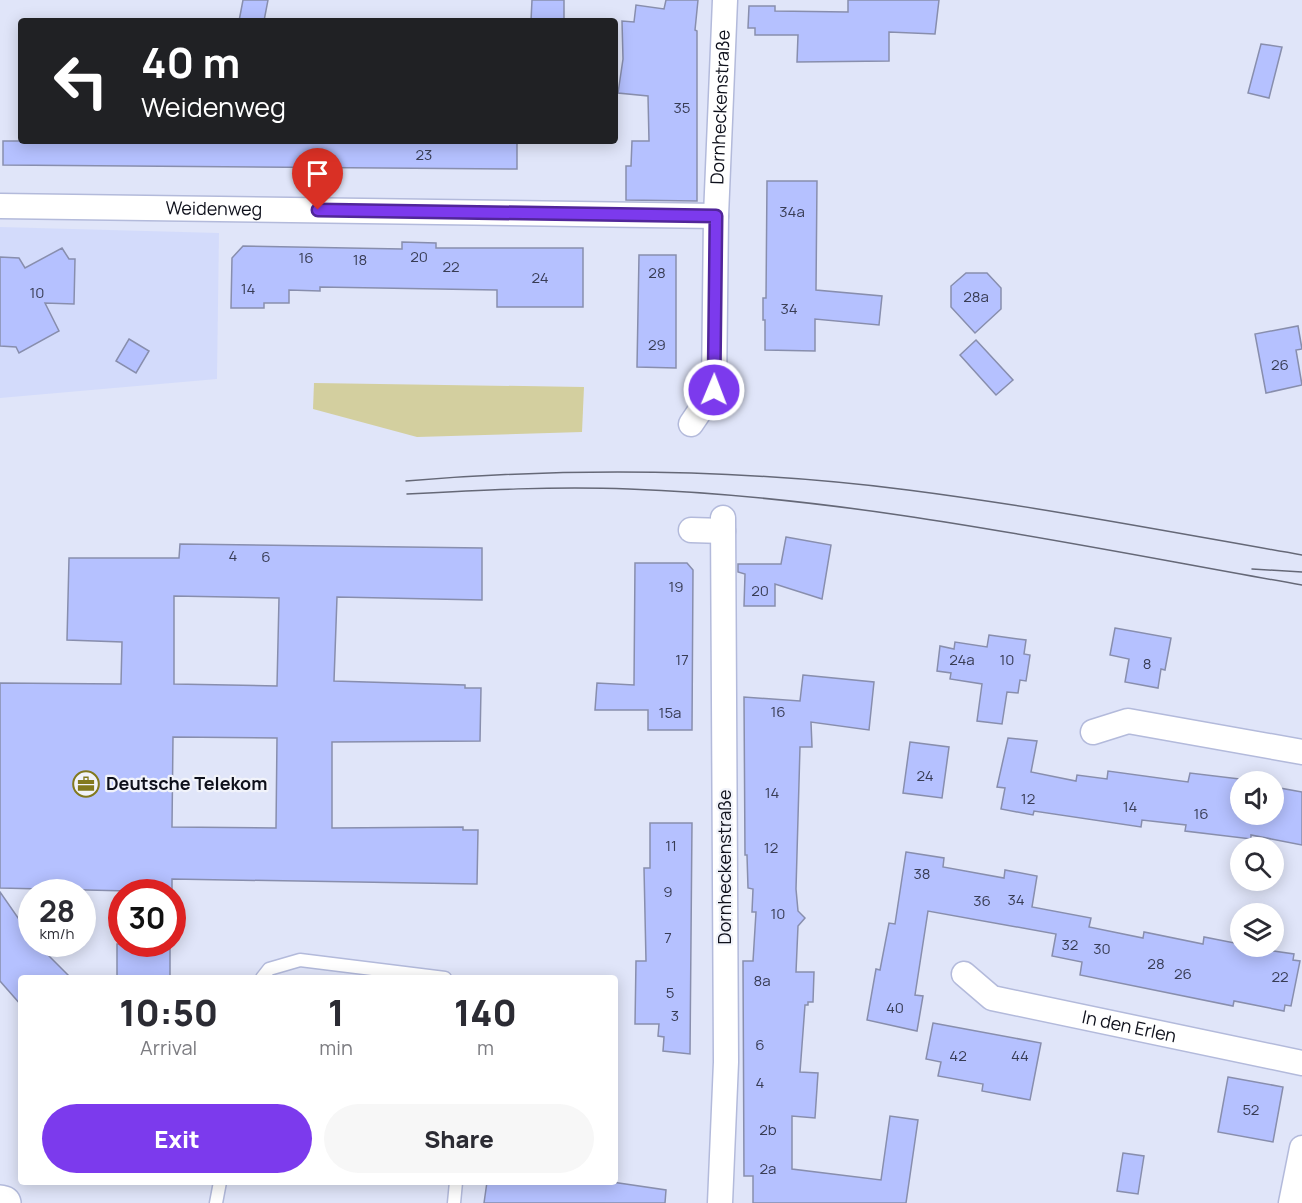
<!DOCTYPE html>
<html lang="en">
<head>
<meta charset="utf-8">
<style>
	:root { --surface:#fff; --page:#f7f7f7; --text:#2b2b33; --muted:#7c7c81; --accent:#7c3aed }
	body { margin:0; font-family:Manrope,sans-serif; background:var(--page); color:var(--text); height:100vh; display:flex; flex-direction:column; font-size:22px; white-space:nowrap }
	* { box-sizing:border-box; margin:0 }
	p { font-size:20px; color:var(--muted) }
	.icon { flex:none; width:33px; height:33px; fill:none; stroke:currentColor; stroke-width:2; stroke-linecap:round; stroke-linejoin:round }
	.map { position:relative; flex:1; overflow:hidden }
	.sheet { position:absolute; left:18px; top:975px; width:600px; height:210px; display:flex; flex-direction:column; background:var(--surface); border-radius:6px; box-shadow:0 3px 15px #0003 }
	.sheet>* { flex:none }
	.guide { position:absolute; left:18px; top:18px; width:600px; height:126px; border-radius:6px; box-shadow:0 3px 15px #0003; background:#202124; color:#fff; overflow:hidden }
	.fabs { position:absolute; left:1230px; top:771px; display:grid; gap:12px }
	.fabs a { display:grid; place-items:center; width:54px; height:54px; border-radius:50%; background:var(--surface); box-shadow:0 3px 15px #0003; font-size:30px }
	.speed { position:absolute; left:18px; top:879px; display:flex; gap:12px; font-size:30px; font-weight:700; text-align:center }
	.speed>* { display:grid; place-content:center; width:78px; height:78px; border-radius:50%; background:var(--surface); box-shadow:0 3px 15px #0003; line-height:1 }
	.speed small { font-size:15px; font-weight:400 }
	.speed .limit { border:9px solid #d22; background:#fff; color:#111 }
	.pin { position:absolute; display:grid; place-items:center; width:51px; height:51px; color:#fff; margin:-62px -26px; border-radius:50% 50% 50% 0; rotate:-45deg; box-shadow:0 0 6px #0007 }
	.pin .icon { rotate:45deg }
	.me { position:absolute; width:66px; margin:-33px; rotate:1deg; stroke-linejoin:round; filter:drop-shadow(0 0 4px #0008) }
	.turn { display:flex; align-items:center; gap:21px; height:126px; padding:0 24px; font-size:27px }
	.turn .icon { width:78px; height:78px; stroke-width:2.5 }
	.turn b { display:block; font-size:42px; line-height:51px }
	.eta { display:flex; justify-content:space-evenly; align-items:center; height:102px; text-align:center }
	.eta b { font-size:36px; font-weight:800; line-height:42px }
	.primary-button { display:flex; gap:12px; margin-top:auto; padding:12px 24px }
	.primary-button a { flex:1; height:69px; border-radius:36px; background:var(--accent); color:#fff; font-size:24px; font-weight:800; line-height:69px; text-align:center }
	.primary-button a+a { background:var(--page); color:var(--text) }
	.map>svg:first-child { display:block }
	.built { fill:#d3dbfb }
	.green { fill:#d3cf9f }
	.building { fill:#b5c1ff; stroke:#888ead; stroke-width:1.5; fill-rule:evenodd }
	.lines { fill:none; stroke-linecap:round; stroke-linejoin:round }
	.lane-casing { stroke:#b3badb; stroke-width:15 }
	.street-casing { stroke:#b3badb; stroke-width:27 }
	.secondary-casing { stroke:#b3badb; stroke-width:36 }
	.lane { stroke:#fff; stroke-width:12 }
	.street { stroke:#fff; stroke-width:24 }
	.secondary { stroke:#fff; stroke-width:33 }
	.tram { stroke:#656877; stroke-width:1.5 }
	.route-casing { stroke:#51269a; stroke-width:15 }
	.route { stroke:#7c3aed; stroke-width:10 }
	.labels { text-anchor:middle; stroke-width:4.5; stroke-linejoin:round; paint-order:stroke }
	.number-label { font-size:15px; fill:#383c54 }
	.street-label { font-size:18px; fill:#0e101b; stroke:#f1f3fa }
	.poi-label { font-size:18px; font-weight:bold; fill:#0e101b; stroke:#f1f3fa; text-anchor:start }
</style>
</head>
<body>
<div class="map">
<svg width="1302" height="1203" viewBox="0 0 1302 1203">
	<rect width="100%" height="100%" fill="#e0e5f9"/>
	<polygon class="built" points="0,227 219,233 217,379 0,398"/>
	<polygon class="green" points="314,383 584,387 582,432 417,437 313,409"/>
	<g class="building">
		<polygon points="243,0 268,0 264,21 239,21"/>
		<polygon points="532,0 564,0 564,21 531,21"/>
		<polygon points="666,0 698,0 695,30 697,31 697,201 626,200 626,166 631,166 632,141 649,141 648,96 618,93 623,59 622,21 634,22 636,5 664,9"/>
		<polygon points="848,0 939,0 935,34 889,32 889,61 797,62 798,35 755,35 755,28 748,28 749,6 775,6 775,11 848,12"/>
		<polygon points="1261,44 1282,47 1269,98 1248,93"/>
		<polygon points="3,141 517,141 517,169 3,165"/>
		<polygon points="767,181 817,181 816,290 882,296 879,325 815,319 815,351 765,350 765,320 763,320 763,298 766,298"/>
		<polygon points="402,242 436,243 436,248 583,248 583,307 497,307 497,290 320,287 320,291 289,290 289,303 264,303 264,308 231,308 232,258 243,246 402,249"/>
		<polygon points="62,248 69,259 75,259 74,304 45,303 59,331 19,353 16,347 0,346 0,257 19,258 25,268"/>
		<polygon points="639,255 676,255 676,368 637,367"/>
		<polygon points="966,273 987,273 1001,288 1001,309 975,333 951,307 951,286"/>
		<polygon points="1298,326 1302,349 1296,350 1302,385 1266,393 1255,334"/>
		<polygon points="129,339 149,351 136,373 116,361"/>
		<polygon points="976,340 1013,380 996,395 960,355"/>
		<polygon points="786,537 831,545 822,599 775,584 775,606 744,606 745,574 738,572 738,564 781,564"/>
		<path d="M180,544L482,548V600L337,597L334,681L465,685V688H481L480,741L332,742V828L463,827V830H478L477,884L172,879V892L0,888V683L121,684L122,642L67,640L69,558H179ZM174,596L279,598L277,686L174,684ZM173,737L277,738L276,828L172,827Z"/>
		<polygon points="635,563 687,563 693,570 692,730 648,730 648,710 595,710 597,683 634,685"/>
		<polygon points="1115,628 1171,638 1165,670 1161,669 1158,688 1125,682 1129,659 1110,655"/>
		<polygon points="989,635 1026,640 1024,654 1030,655 1026,681 1020,680 1018,693 1007,692 1002,724 977,721 982,684 950,679 951,673 937,671 940,646 954,649 955,642 987,647"/>
		<polygon points="803,675 874,682 869,730 811,722 812,747 800,747 796,889 798,911 805,918 798,926 796,972 814,972 813,1002 808,1002 808,1005 805,1005 800,1072 818,1073 815,1118 792,1116 792,1169 881,1180 890,1116 918,1120 906,1203 753,1203 753,1176 744,1176 743,961 753,961 756,912 752,912 753,889 748,888 747,855 745,855 744,697 800,701"/>
		<polygon points="1008,738 1037,741 1031,772 1076,781 1077,775 1107,779 1108,771 1188,782 1190,773 1248,780 1240,782 1240,814 1274,814 1274,787 1302,792 1302,845 1251,835 1251,839 1185,831 1186,825 1142,820 1141,827 1034,811 1033,815 1001,809 1005,788 997,787"/>
		<polygon points="910,742 949,747 942,798 903,793"/>
		<polygon points="650,823 692,823 690,1054 663,1051 664,1037 658,1036 659,1024 635,1024 636,961 646,961 644,868 650,868"/>
		<polygon points="906,852 944,858 943,867 1004,878 1005,870 1037,876 1032,907 1091,918 1089,927 1143,938 1144,932 1203,944 1204,937 1240,944 1240,946 1294,954 1293,960 1300,961 1291,1006 1285,1005 1284,1011 1234,1001 1233,1006 1080,975 1082,962 1052,956 1056,934 928,911 915,995 923,996 917,1031 867,1020 876,969 880,970 889,923 895,924"/>
		<polygon points="0,892 32,938 32,944 37,944 71,978 21,978 21,1005 0,981"/>
		<rect x="117" y="944" width="53" height="34"/>
		<polygon points="933,1023 1041,1043 1030,1100 982,1091 983,1084 938,1076 941,1062 926,1059"/>
		<polygon points="1228,1077 1283,1087 1273,1142 1218,1132"/>
		<polygon points="1123,1153 1144,1156 1138,1194 1117,1191"/>
		<polygon points="487,1182 612,1182 666,1190 665,1203 484,1203"/>
	</g>
	<g class="lines">
		<g class="lane-casing">
			<g id="lane">
				<polyline points="262,978 269,969 300,960 445,978"/>
				<polyline points="216,1203 220,1182"/>
				<polyline points="454,1203 456,1182"/>
			</g>
		</g>
		<g class="street-casing">
			<g id="street">
				<path id="s1" d="M0,206L716,216"/>
				<path id="s2" d="M691,424L714,390L716,216L725,0"/>
				<polyline points="691,530 723,531"/>
				<polyline points="1093,732 1128,721 1302,752"/>
				<path id="s3" d="M964,974L992,998L1302,1063"/>
				<polyline points="720,1203 726,1062 723,518"/>
				<polyline points="1291,1203 1302,1148"/>
			</g>
		</g>
		<g class="secondary-casing">
			<polyline id="secondary" points="0,1202 4,1203"/>
		</g>
		<use href="#lane" class="lane"/>
		<use href="#street" class="street"/>
		<use href="#secondary" class="secondary"/>
		<g class="tram">
			<path d="M406,481C573,467 742,469 908,490C1040,507 1171,532 1302,555"/>
			<path d="M407,494C481,490 555,486 629,489C855,497 1080,546 1302,585"/>
			<polyline points="1252,569 1302,572"/>
		</g>
	</g>
	<g class="lines">
		<g class="route-casing">
			<polyline id="route" points="318,210 716,216 714,390"/>
		</g>
		<use href="#route" class="route"/>
	</g>
	<defs>
		<g id="office-ring" transform="scale(1.35)"><circle r="9.5" fill="#f1f3fa" stroke="#82791e" stroke-width="1.5"/><path d="M-6-3h4V-5.5h4V-3h4V5H-6ZM-1-4.5V-3h2v-1.5ZM-6 0V1H6V0Z" fill="#82791e"/></g>
	</defs>
	<g fill-rule="evenodd">
		<use href="#office-ring" x="86" y="784"/>
	</g>
	<g class="labels">
		<g class="number-label">
			<text x="682" y="113">35</text>
			<text x="424" y="160">23</text>
			<text x="792" y="217">34a</text>
			<text x="419" y="262">20</text>
			<text x="306" y="263">16</text>
			<text x="360" y="265">18</text>
			<text x="451" y="272">22</text>
			<text x="657" y="278">28</text>
			<text x="540" y="283">24</text>
			<text x="248" y="294">14</text>
			<text x="37" y="298">10</text>
			<text x="976" y="302">28a</text>
			<text x="789" y="314">34</text>
			<text x="657" y="350">29</text>
			<text x="1280" y="370">26</text>
			<text x="233" y="561">4</text>
			<text x="266" y="562">6</text>
			<text x="676" y="592">19</text>
			<text x="760" y="596">20</text>
			<text x="682" y="665">17</text>
			<text x="962" y="665">24a</text>
			<text x="1007" y="665">10</text>
			<text x="1147" y="669">8</text>
			<text x="778" y="717">16</text>
			<text x="670" y="718">15a</text>
			<text x="925" y="781">24</text>
			<text x="772" y="798">14</text>
			<text x="1028" y="804">12</text>
			<text x="1130" y="812">14</text>
			<text x="1201" y="819">16</text>
			<text x="671" y="851">11</text>
			<text x="771" y="853">12</text>
			<text x="922" y="879">38</text>
			<text x="668" y="897">9</text>
			<text x="1016" y="905">34</text>
			<text x="982" y="906">36</text>
			<text x="778" y="919">10</text>
			<text x="668" y="943">7</text>
			<text x="1070" y="950">32</text>
			<text x="1102" y="954">30</text>
			<text x="1156" y="969">28</text>
			<text x="1183" y="979">26</text>
			<text x="1280" y="982">22</text>
			<text x="762" y="986">8a</text>
			<text x="670" y="998">5</text>
			<text x="895" y="1013">40</text>
			<text x="675" y="1021">3</text>
			<text x="760" y="1050">6</text>
			<text x="958" y="1061">42</text>
			<text x="1020" y="1061">44</text>
			<text x="760" y="1088">4</text>
			<text x="1251" y="1115">52</text>
			<text x="768" y="1135">2b</text>
			<text x="768" y="1174">2a</text>
		</g>
		<g class="street-label">
			<text dy="6" stroke="none"><textPath href="#s2" startOffset="324">Dornheckenstraße</textPath></text>
			<text dy="6" stroke="none"><textPath href="#s1" startOffset="214">Weidenweg</textPath></text>
			<text transform="translate(725 867) rotate(-90)" y="6">Dornheckenstraße</text>
			<text dy="6" stroke="none"><textPath href="#s3" startOffset="177">In den Erlen</textPath></text>
		</g>
		<g class="poi-label">
			<text x="106" y="790">Deutsche Telekom</text>
		</g>
	</g>
</svg>
<div class="fabs">
<a><svg class="icon" aria-label="sound" viewBox="0 0 24 24"><path d="M4 9h4l5-4v14l-5-4H4zM17 9q2 3 0 6"/></svg></a>
<a><svg class="icon" aria-label="search" viewBox="0 0 24 24"><circle cx="10" cy="10" r="6"/><path d="M15 15l6 6"/></svg></a>
<a><svg class="icon" aria-label="layers" viewBox="0 0 24 24"><path d="M12 4l9 5-9 5-9-5zM3 14l9 5 9-5"/></svg></a>
</div>
<div class="speed"><div>28<small>km/h</small></div><div class="limit">30</div></div>
<div class="pin" style="left:318px;top:210px;background:#d93025"><svg class="icon" aria-label="arrive" viewBox="0 0 24 24"><path d="M6 21V4h12l-3 4 3 4H6"/></svg></div>
<svg class="me" style="left:714px;top:390px" viewBox="-20 -20 40 40"><circle r="17" fill="#7c3aed" stroke="#fff" stroke-width="3"/><path d="M0-11L8 9 0 5-8 9z" fill="#fff"/></svg>
<div class="guide">
<div class="turn"><svg class="icon" aria-label="left" viewBox="0 0 24 24"><path d="M17 20v-9H6M10 6l-5 5 5 5"/></svg><div><b>40 m</b>Weidenweg</div></div>
</div>
<section class="sheet">
<div class="eta">
<div><b>10:50</b><p>Arrival</p></div>
<div><b>1</b><p>min</p></div>
<div><b>140</b><p>m</p></div>
</div>
<div class="primary-button"><a>Exit</a><a>Share</a></div>
</section>
</div>
</body>
</html>
